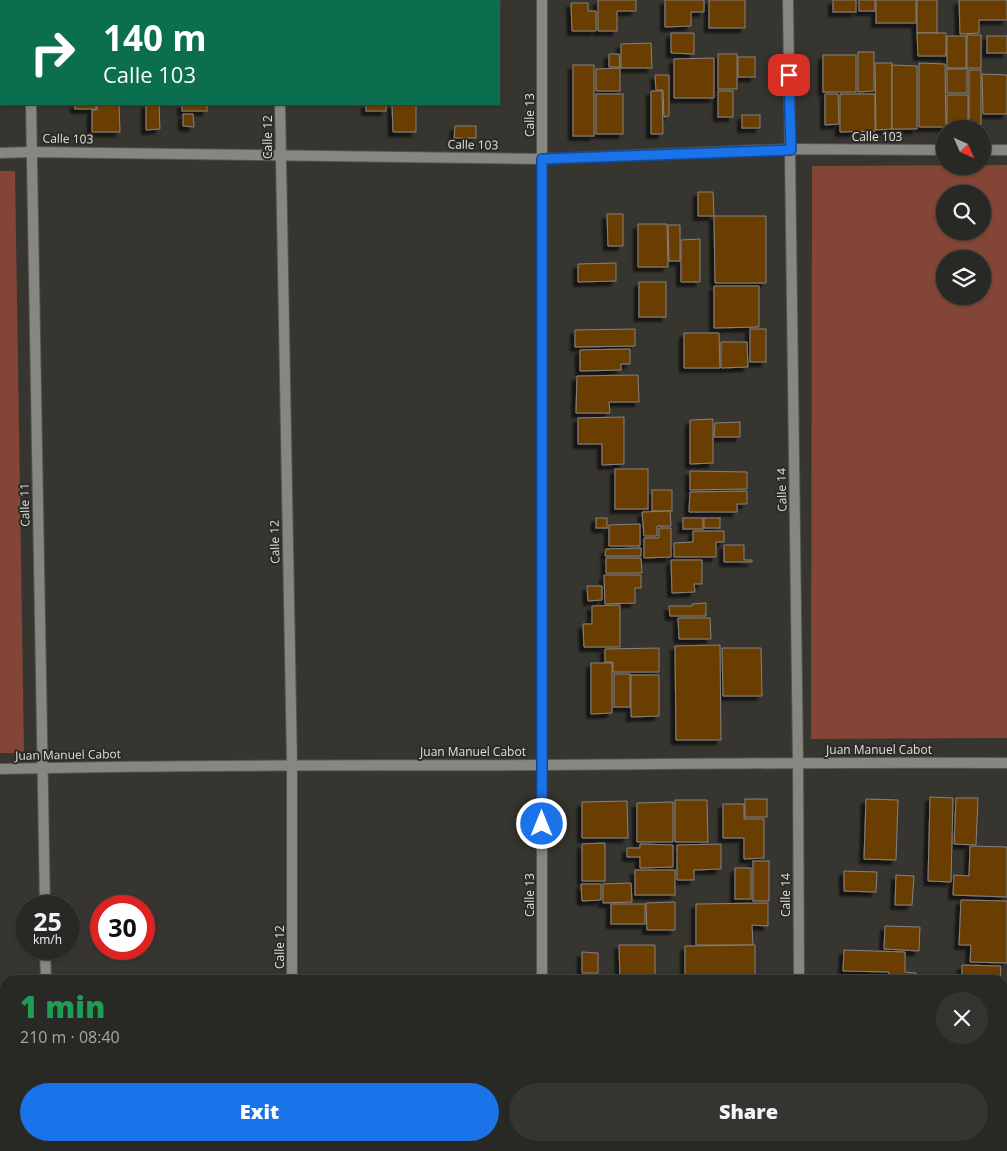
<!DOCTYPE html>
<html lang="en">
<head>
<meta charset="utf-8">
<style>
	:root { --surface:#282824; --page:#343431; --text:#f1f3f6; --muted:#a5a6a6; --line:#444441; --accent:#1a73e8 }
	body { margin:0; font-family:"Open Sans",sans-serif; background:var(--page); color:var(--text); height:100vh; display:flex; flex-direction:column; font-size:19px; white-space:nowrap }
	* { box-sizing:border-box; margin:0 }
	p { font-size:16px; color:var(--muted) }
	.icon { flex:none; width:28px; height:28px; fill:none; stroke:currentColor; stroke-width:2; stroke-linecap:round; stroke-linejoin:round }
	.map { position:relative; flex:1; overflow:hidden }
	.side { position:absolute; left:0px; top:975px; width:1008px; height:176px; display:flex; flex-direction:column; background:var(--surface); border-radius:15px 15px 0 0; box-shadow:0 1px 4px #0004,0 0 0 1px var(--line) }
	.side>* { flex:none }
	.guide { position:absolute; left:0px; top:0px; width:500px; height:105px; box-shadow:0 1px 4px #0004,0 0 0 1px var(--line); background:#0b6e4f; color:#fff; overflow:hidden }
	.needle { width:32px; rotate:135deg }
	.controls { position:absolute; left:936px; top:120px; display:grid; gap:10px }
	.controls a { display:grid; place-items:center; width:55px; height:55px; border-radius:50%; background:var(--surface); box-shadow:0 1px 4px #0004,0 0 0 1px var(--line); font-size:25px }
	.speed { position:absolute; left:15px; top:895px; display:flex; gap:10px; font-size:25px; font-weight:700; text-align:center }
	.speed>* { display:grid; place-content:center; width:65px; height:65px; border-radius:50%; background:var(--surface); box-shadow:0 1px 4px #0004,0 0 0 1px var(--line); line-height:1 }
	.speed small { font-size:12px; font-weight:400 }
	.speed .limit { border:8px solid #d22; background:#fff; color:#111 }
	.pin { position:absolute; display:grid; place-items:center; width:42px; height:42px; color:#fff; margin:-21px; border-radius:10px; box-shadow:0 2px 8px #0006 }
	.me { position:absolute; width:55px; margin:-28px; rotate:0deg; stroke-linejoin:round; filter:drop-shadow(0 0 4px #0008) }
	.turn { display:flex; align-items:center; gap:18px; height:105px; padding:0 20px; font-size:22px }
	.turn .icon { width:65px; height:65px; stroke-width:2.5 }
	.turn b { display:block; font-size:35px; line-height:42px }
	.round { display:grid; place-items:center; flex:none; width:52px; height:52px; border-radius:26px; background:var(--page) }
	.head { display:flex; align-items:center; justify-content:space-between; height:85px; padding:0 20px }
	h1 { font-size:30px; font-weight:800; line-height:38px; color:#1e9e55 }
	.action { display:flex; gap:10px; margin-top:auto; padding:10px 20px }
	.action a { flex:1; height:58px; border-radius:30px; background:var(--accent); color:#fff; font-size:20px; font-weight:800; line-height:58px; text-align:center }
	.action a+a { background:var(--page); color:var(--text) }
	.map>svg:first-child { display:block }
	.green { fill:#834536; fill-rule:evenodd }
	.building { fill:#6b3d03; stroke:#86827e; filter:url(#shadow) }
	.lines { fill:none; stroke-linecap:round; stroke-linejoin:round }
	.street-casing { stroke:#54534f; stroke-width:12 }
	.street { stroke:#888681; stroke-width:10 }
	.route-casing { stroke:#114b97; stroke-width:12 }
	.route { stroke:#1a73e8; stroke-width:9 }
	.labels { text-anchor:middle; stroke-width:4; stroke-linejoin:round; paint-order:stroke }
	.street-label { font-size:12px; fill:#e0dfdc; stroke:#2c2b26 }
</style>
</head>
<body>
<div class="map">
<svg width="1007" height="1151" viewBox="0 0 1007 1151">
	<defs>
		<filter id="shadow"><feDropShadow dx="-4.5" dy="4.5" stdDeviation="1" flood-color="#0009"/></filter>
	</defs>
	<rect width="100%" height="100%" fill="#363530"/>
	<g class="green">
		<path d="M1007,165V738L811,739L812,166ZM945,194H982V231H945ZM945,259H982V296H945Z"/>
		<polygon points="0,171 15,171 24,753 0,753"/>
	</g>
	<g class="building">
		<rect x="130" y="0" width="67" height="1"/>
		<polygon points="598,0 636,0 636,11 617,11 617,31 598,31"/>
		<polygon points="665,0 704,0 704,12 691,12 691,26 665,27"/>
		<rect x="709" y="0" width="36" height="28"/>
		<rect x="833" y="0" width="23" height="12"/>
		<rect x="859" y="0" width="16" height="11"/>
		<rect x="876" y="0" width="40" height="23"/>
		<rect x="917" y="0" width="20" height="33"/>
		<polygon points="959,0 1007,0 1007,20 979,20 979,33 960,34"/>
		<polygon points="571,3 588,3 588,11 596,11 596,31 572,31"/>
		<polygon points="671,33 694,33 694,54 671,53"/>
		<polygon points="917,33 946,33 946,56 918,56"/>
		<rect x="967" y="35" width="14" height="33"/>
		<rect x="947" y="36" width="19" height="32"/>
		<rect x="987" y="36" width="20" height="17"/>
		<polygon points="651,43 652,68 621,68 621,44"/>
		<polygon points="858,52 874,52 874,91 858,92"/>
		<polygon points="609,54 619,54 620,67 609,67"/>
		<rect x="718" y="54" width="19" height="35"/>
		<rect x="823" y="55" width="33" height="37"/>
		<rect x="738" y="57" width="17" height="20"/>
		<polygon points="714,58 714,98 674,98 674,59"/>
		<polygon points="875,63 892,63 892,129 876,130"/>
		<polygon points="919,63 945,64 946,127 919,127"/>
		<rect x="573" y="65" width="21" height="71"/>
		<polygon points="892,65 917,66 917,129 892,129"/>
		<polygon points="620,68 620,91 596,91 596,69"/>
		<rect x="947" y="69" width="20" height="24"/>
		<rect x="969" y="70" width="12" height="54"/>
		<polygon points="982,74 1007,75 1007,114 983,114"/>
		<polygon points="655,75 669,75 669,116 664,117 663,90 656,90"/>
		<polygon points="651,91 662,91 663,134 651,134"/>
		<rect x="718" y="91" width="15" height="26"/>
		<rect x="596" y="94" width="27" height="40"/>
		<polygon points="825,94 838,94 839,124 825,125"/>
		<polygon points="840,94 875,94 875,131 840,132"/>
		<polygon points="947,95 968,95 968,123 947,124"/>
		<rect x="75" y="104" width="21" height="5"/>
		<polygon points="97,104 119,104 120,132 92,132 92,110 97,110"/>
		<polygon points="146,104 159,104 160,129 146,130"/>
		<rect x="182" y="104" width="25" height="7"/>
		<rect x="366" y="104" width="20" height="7"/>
		<polygon points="392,104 416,104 416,132 393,132"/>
		<polygon points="183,114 193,114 194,127 183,126"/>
		<rect x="742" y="115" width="18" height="13"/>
		<polygon points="455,126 476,126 476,138 454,138"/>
		<polygon points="698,192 713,192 714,216 698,216"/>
		<polygon points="607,214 623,214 623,246 608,246"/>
		<polygon points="714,216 766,216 766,283 715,283"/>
		<polygon points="638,224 667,224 668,267 638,267"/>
		<polygon points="668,225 680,225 680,261 669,261"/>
		<polygon points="700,239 700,282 681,282 681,240"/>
		<polygon points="616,263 616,281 578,282 578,264"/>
		<rect x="639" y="282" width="27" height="35"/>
		<polygon points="714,286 759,286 759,327 714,328"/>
		<polygon points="635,329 635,346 575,347 575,330"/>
		<rect x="750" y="329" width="16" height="33"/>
		<polygon points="684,333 719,333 720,368 684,368"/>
		<polygon points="721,342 747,342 748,367 721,368"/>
		<polygon points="630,349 630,364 621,364 621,370 580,371 580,350"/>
		<polygon points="638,375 639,402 609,402 610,413 576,413 577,376"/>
		<polygon points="624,417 624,464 602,465 602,444 578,444 578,418"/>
		<polygon points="713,419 713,463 690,464 690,420"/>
		<polygon points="740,422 740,437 714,437 715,423"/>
		<rect x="615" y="469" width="33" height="40"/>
		<polygon points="690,471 747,472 747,489 690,490"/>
		<rect x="652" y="490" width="20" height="21"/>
		<polygon points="747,491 747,504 737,504 737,512 689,512 690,492"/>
		<polygon points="670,511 671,526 657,526 657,536 644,536 642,512"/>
		<rect x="596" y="518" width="11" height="10"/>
		<rect x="683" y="518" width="20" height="11"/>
		<rect x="704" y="518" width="16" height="10"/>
		<polygon points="640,524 640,546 609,546 609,525"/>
		<polygon points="659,528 671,528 671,557 644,558 644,538 659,538"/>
		<polygon points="693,531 724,531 724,542 716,542 716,557 674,557 674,543 693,542"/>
		<polygon points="724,545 744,545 744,560 752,560 752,562 724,562"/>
		<polygon points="641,548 641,556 605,556 606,549"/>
		<polygon points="606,558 641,558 642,573 606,573"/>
		<polygon points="671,560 702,560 702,584 694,584 695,592 672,593"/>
		<polygon points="604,575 641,575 641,588 635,588 635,603 605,604"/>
		<polygon points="587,586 602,586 602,600 588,601"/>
		<polygon points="706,603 706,616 670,616 669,606 692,606 692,604"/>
		<polygon points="620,605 620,647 584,647 583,624 592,624 592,606"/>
		<polygon points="678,618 710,618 711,639 679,639"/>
		<polygon points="720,645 721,740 676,740 675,646"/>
		<polygon points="659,648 659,672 613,672 613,662 605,662 605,649"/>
		<polygon points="722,648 761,648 762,696 723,696"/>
		<polygon points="591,663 612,663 612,713 591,714"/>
		<rect x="614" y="674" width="16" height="33"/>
		<polygon points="631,675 659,675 659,716 631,717"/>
		<polygon points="930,797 953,798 951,882 928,881"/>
		<polygon points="956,798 978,798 976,845 954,844"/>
		<rect x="745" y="799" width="22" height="18"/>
		<polygon points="866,799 898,800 896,860 864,859"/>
		<polygon points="675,800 707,800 708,842 675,842"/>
		<polygon points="627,801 628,838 582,838 582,802"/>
		<polygon points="673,802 673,842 637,842 637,803"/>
		<polygon points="723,804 744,804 744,819 764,819 764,858 744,859 744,838 723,838"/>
		<polygon points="605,843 605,881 582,881 582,844"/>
		<polygon points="640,844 673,845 673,867 640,868 640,857 627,857 627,848 640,848"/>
		<polygon points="721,844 721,869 694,870 694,880 677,880 677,845"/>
		<polygon points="970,846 1007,847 1007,897 953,895 954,875 969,876"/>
		<rect x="753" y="861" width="16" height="40"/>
		<rect x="735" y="868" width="16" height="31"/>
		<rect x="635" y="870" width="40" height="25"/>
		<polygon points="844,871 877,872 876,892 844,891"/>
		<polygon points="896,875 914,876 912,905 895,905"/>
		<polygon points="631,883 632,902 603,903 603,884"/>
		<polygon points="581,884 601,884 601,900 582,901"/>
		<polygon points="961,900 1007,901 1007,963 970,962 971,945 959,945"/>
		<polygon points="675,902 675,930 647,930 646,903"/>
		<polygon points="768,903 768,926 752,925 753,945 696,945 696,904"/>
		<rect x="611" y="904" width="34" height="20"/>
		<polygon points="885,926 920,927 919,951 884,949"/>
		<polygon points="619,945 655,945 655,980 620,980"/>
		<polygon points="755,945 755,980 685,980 685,946"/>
		<polygon points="844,950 905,952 905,972 916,973 916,980 888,980 889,972 843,971"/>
		<polygon points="582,952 598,953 598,973 582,973"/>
		<polygon points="962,965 1001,966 1000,980 962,980"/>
		<rect x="1002" y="1041" width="5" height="44"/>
		<polygon points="1002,1087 1006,1087 1005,1117 1002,1117"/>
		<polygon points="678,1146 678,1151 640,1151 640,1147"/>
		<rect x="679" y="1146" width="23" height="5"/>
		<rect x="735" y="1146" width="30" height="5"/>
		<rect x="847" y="1146" width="27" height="3"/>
		<polygon points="876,1146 912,1146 912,1149 931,1151 876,1151"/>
		<polygon points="947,1146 969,1146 968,1151 947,1151"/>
	</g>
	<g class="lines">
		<g class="street-casing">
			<g id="street">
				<polyline points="30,0 30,1"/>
				<polyline points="280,0 280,1"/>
				<polyline points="788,0 798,762 799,980"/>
				<polyline points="31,104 45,906"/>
				<polyline points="280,104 292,765 292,980"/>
				<polyline points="982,150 1007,150"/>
				<polyline points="0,153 31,152 542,159 791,149 945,150"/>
				<path d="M0,769C180,764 361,766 541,765C697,764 852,762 1007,763"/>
				<polyline points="45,949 46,980"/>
				<polyline points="542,980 542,0"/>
				<polyline points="48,1146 48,1151"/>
				<polyline points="543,1146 543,1151"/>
				<polyline points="800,1146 800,1151"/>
				<polyline points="292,1151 292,1146"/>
			</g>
		</g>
		<use href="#street" class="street"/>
	</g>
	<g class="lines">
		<g class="route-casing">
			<polyline id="route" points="542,824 542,159 791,150 789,75"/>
		</g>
		<use href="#route" class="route"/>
	</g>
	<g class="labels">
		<g class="street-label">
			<text transform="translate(530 115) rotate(-90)" y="4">Calle 13</text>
			<text transform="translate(268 137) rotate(-90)" y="4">Calle 12</text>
			<text x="877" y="141">Calle 103</text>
			<text transform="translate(68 139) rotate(1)" y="4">Calle 103</text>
			<text transform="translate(473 145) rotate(1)" y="4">Calle 103</text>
			<text transform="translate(782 490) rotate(-91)" y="4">Calle 14</text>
			<text transform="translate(25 505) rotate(-91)" y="4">Calle 11</text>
			<text transform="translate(275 542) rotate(-91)" y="4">Calle 12</text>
			<text x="879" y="754">Juan Manuel Cabot</text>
			<text x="473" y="756">Juan Manuel Cabot</text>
			<text transform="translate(68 755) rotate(-1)" y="4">Juan Manuel Cabot</text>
			<text transform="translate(530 895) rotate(-90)" y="4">Calle 13</text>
			<text transform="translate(786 895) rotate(-90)" y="4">Calle 14</text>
			<text transform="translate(280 947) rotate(-90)" y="4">Calle 12</text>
		</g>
	</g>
</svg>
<div class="controls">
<a><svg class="needle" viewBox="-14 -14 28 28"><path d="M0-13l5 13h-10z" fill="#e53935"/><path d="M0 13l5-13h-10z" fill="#a5a6a6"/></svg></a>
<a><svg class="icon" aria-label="search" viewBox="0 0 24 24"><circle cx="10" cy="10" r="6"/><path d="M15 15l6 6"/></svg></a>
<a><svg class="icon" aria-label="layers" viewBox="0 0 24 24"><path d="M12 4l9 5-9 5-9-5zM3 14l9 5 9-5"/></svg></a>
</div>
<div class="speed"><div>25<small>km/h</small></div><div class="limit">30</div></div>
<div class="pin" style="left:789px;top:75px;background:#d93025"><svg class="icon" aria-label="arrive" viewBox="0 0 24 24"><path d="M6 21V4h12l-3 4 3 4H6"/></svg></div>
<svg class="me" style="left:542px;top:824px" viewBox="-20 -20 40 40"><circle r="17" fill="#1a73e8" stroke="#fff" stroke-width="3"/><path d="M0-11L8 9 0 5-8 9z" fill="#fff"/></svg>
<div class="guide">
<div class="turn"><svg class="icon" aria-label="right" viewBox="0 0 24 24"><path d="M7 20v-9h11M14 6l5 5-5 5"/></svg><div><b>140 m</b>Calle 103</div></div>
</div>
<section class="side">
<div class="head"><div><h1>1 min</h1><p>210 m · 08:40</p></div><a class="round"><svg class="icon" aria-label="close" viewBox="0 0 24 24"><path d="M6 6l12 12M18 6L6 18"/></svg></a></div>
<div class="action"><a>Exit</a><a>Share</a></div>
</section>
</div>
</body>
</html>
